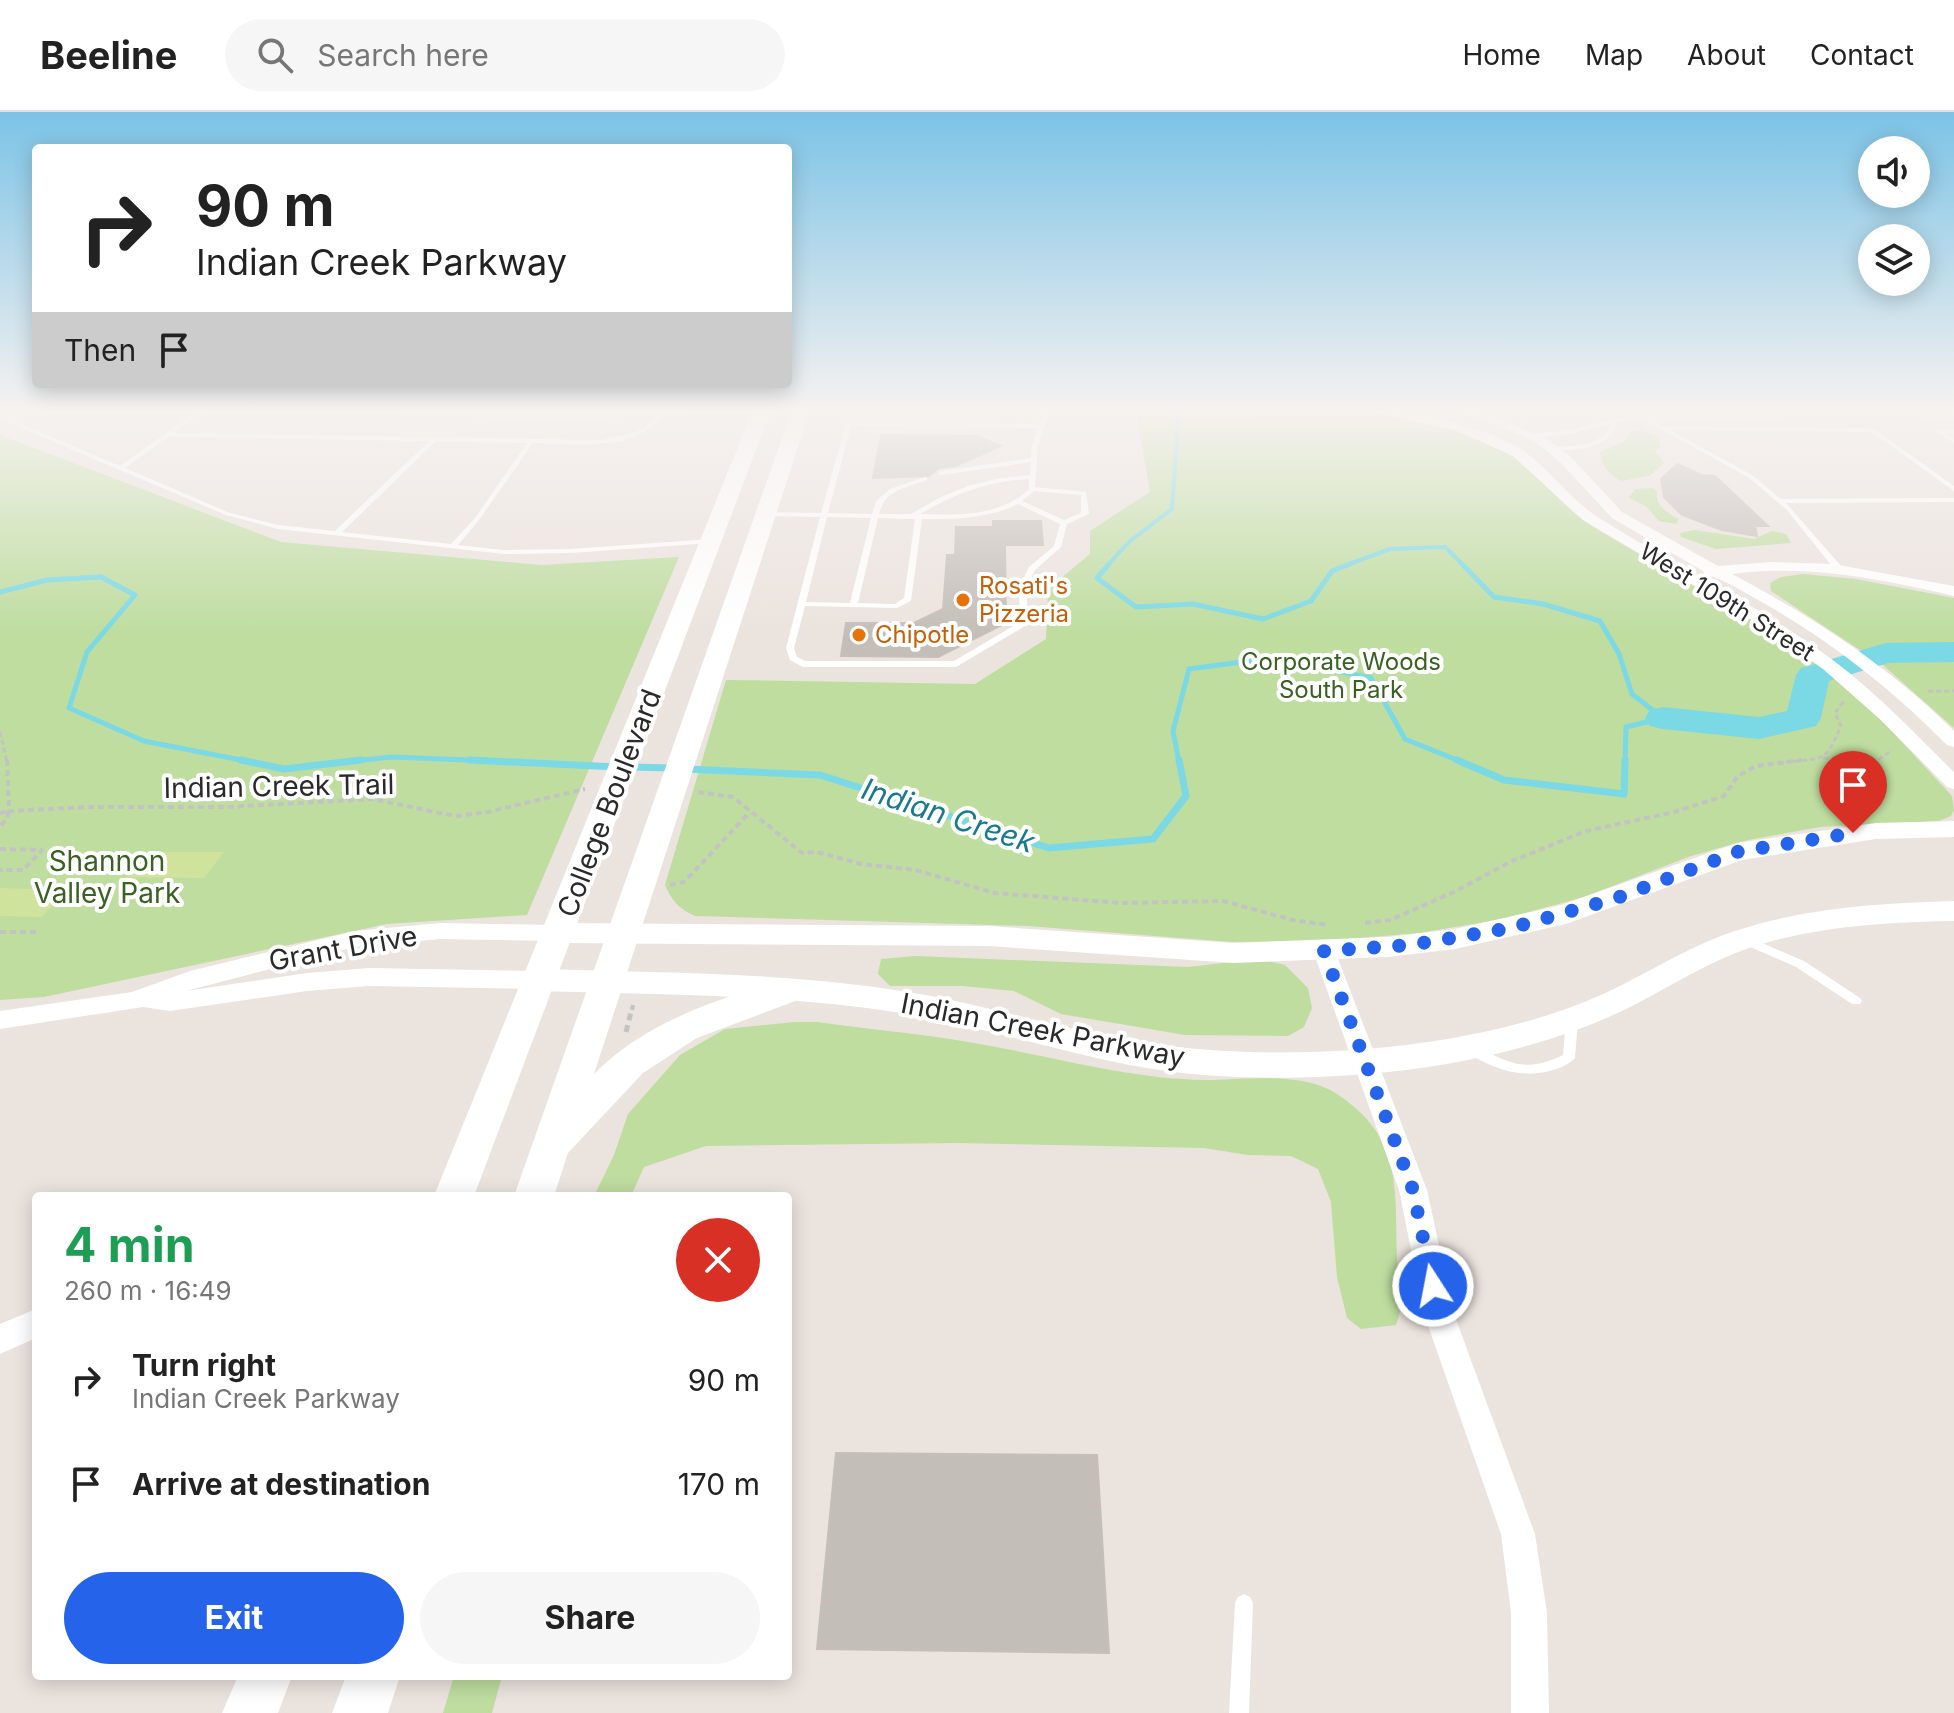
<!DOCTYPE html>
<html lang="en">
<head>
<meta charset="utf-8">
<style>
	:root { --surface:#fff; --page:#f6f6f6; --text:#222; --muted:#767676; --line:#e0e0e0; --accent:#2563eb }
	body { margin:0; font-family:Inter,sans-serif; background:var(--page); color:var(--text); height:100vh; display:flex; flex-direction:column; font-size:30px; white-space:nowrap }
	* { box-sizing:border-box; margin:0 }
	p { font-size:26px; color:var(--muted) }
	.icon { flex:none; width:44px; height:44px; fill:none; stroke:currentColor; stroke-width:2; stroke-linecap:round; stroke-linejoin:round }
	.map { position:relative; flex:1; overflow:hidden }
	.sheet { position:absolute; left:32px; top:1080px; width:760px; height:488px; display:flex; flex-direction:column; background:var(--surface); border-radius:8px; box-shadow:0 4px 20px #0003 }
	.sheet>* { flex:none }
	.banner { position:absolute; left:32px; top:32px; width:760px; height:244px; border-radius:8px; box-shadow:0 4px 20px #0003; background:#fff; color:var(--text); overflow:hidden }
	.fabs { position:absolute; left:1858px; top:24px; display:grid; gap:16px }
	.fabs a { display:grid; place-items:center; width:72px; height:72px; border-radius:50%; background:var(--surface); box-shadow:0 4px 20px #0003; font-size:40px }
	.pin { position:absolute; display:grid; place-items:center; width:68px; height:68px; color:#fff; margin:-82px -34px; border-radius:50% 50% 50% 0; rotate:-45deg; box-shadow:0 0 8px #0007 }
	.pin .icon { rotate:45deg }
	.me { position:absolute; width:88px; margin:-44px; rotate:349deg; stroke-linejoin:round; filter:drop-shadow(0 0 6px #0008) }
	.turn { display:flex; align-items:center; gap:28px; height:168px; padding:0 32px; font-size:36px }
	.turn .icon { width:104px; height:104px; stroke-width:2.5 }
	.turn b { display:block; font-size:56px; line-height:68px }
	.then { display:flex; align-items:center; height:76px; padding:0 32px; background:#0003; gap:16px; font-size:30px }
	.round { display:grid; place-items:center; flex:none; width:84px; height:84px; border-radius:42px; background:var(--page) }
	.head { display:flex; align-items:center; justify-content:space-between; height:136px; padding:0 32px }
	h1 { font-size:48px; font-weight:700; line-height:60px; color:#1e9e55 }
	.cta { display:flex; gap:16px; margin-top:auto; padding:16px 32px }
	.cta a { flex:1; height:92px; border-radius:48px; background:var(--accent); color:#fff; font-size:32px; font-weight:700; line-height:92px; text-align:center }
	.cta a+a { background:var(--page); color:var(--text) }
	ul { padding:0; list-style:none }
	li { display:flex; align-items:center; gap:24px; height:104px; padding:0 32px }
	li div { flex:1 }
	li b { display:block; font-size:30px }
	li em { font-style:normal }
	header { display:flex; align-items:center; gap:48px; box-sizing:border-box; height:112px; padding:0 40px; background:var(--surface); border-bottom:2px solid var(--line) }
	header strong { font-size:38px }
	nav { display:flex; gap:44px; margin-inline-start:auto; font-size:28px }
	.search { width:560px; height:72px; background:var(--page); display:flex; align-items:center; gap:20px; box-sizing:border-box; padding:0 28px; border-radius:44px; color:var(--muted); font-size:30px }
	.map>svg:first-child { display:block }
	.green { fill:#bedd9f }
	.pitch { fill:#d0e39c }
	.lines { fill:none; stroke-linecap:round; stroke-linejoin:round }
	.stream-far2 { stroke:#7ad9e4; stroke-width:4 }
	.stream-far1 { stroke:#7ad9e4; stroke-width:5 }
	.stream { stroke:#7ad9e4; stroke-width:7 }
	.river { fill:#7ad9e4; fill-rule:evenodd }
	.building { fill:#c4beb9; stroke:#c6bfb7; stroke-width:2 }
	.path-far2 { stroke:#c3c3c3; stroke-width:3; stroke-dasharray:5 3; stroke-linecap:butt }
	.path-far1 { stroke:#c3c3c3; stroke-width:4; stroke-dasharray:6 4; stroke-linecap:butt }
	.path { stroke:#c3c3c3; stroke-width:5; stroke-dasharray:7 5; stroke-linecap:butt }
	.service { fill:#fff; fill-rule:evenodd }
	.minor { fill:#fff; fill-rule:evenodd }
	.tertiary { fill:#fff; fill-rule:evenodd }
	.secondary { fill:#fff; fill-rule:evenodd }
	.route { stroke:#2563eb; stroke-width:14; stroke-dasharray:0 25.2 }
	.food-dot { fill:#e8710a; stroke:#fff; stroke-width:3 }
	.labels { text-anchor:middle; stroke-width:8; stroke-linejoin:round; paint-order:stroke }
	.far-food-label { font-size:24px; fill:#c56008; stroke:#fff; text-anchor:start }
	.far-street-label { font-size:24px; fill:#2a2a2a; stroke:#fff }
	.far-park-label { font-size:24px; fill:#396121; stroke:#fff }
	.street-label { font-size:28px; fill:#2a2a2a; stroke:#fff }
	.park-label { font-size:28px; fill:#396121; stroke:#fff }
	.water-label { font-size:30px; font-style:italic; fill:#197a8f; stroke:#fff }
</style>
</head>
<body>
<header>
<strong>Beeline</strong>
<div class="search"><svg class="icon" aria-label="search" viewBox="0 0 24 24"><circle cx="10" cy="10" r="6"/><path d="M15 15l6 6"/></svg>Search here</div>
<nav><a>Home</a><a>Map</a><a>About</a><a>Contact</a></nav>
</header>
<div class="map">
<svg width="1954" height="1601" viewBox="0 0 1954 1601">
	<rect width="100%" height="100%" fill="#ebe3de"/>
	<g class="green">
		<path d="M1315,300C1379,298 1467,308 1518,348C1545,370 1565,398 1595,416C1680,467 1770,511 1846,576C1884,608 1917,647 1952,684L1954,698L1951,704L1939,709L1820,715L1748,728L1691,744L1584,785L1503,807L1419,821L1324,829L1232,830L1028,814L695,804C679,797 672,789 665,773L726,568L975,572L1046,527L1048,477L1090,442V419L1150,380L1137,304L1247,305Z"/>
		<path d="M1641,318L1659,325L1660,335L1655,339L1664,351L1649,364L1621,369C1611,364 1600,352 1600,340L1625,329L1630,320Z"/>
		<polygon points="0,323 281,430 541,453 679,445 527,803 387,812 44,885 0,888"/>
		<path d="M1651,376L1657,379C1655,395 1666,399 1678,407L1677,412L1659,409L1646,394L1629,386L1635,377Z"/>
		<polygon points="1695,418 1754,427 1772,419 1786,422 1791,431 1716,437 1681,425 1680,421"/>
		<polygon points="1803,462 1856,467 1954,486 1954,616 1884,554 1771,479 1770,471 1781,465"/>
		<polygon points="916,844 1188,855 1260,847 1285,853 1308,876 1312,896 1304,915 1288,924 1185,923 1061,902 1014,879 962,874 890,874 878,862 881,847"/>
		<path d="M795,910H817C873,918 929,922 985,933C1058,946 1132,967 1206,968C1246,968 1302,959 1337,982C1402,1025 1395,1073 1397,1142C1397,1173 1408,1180 1396,1213L1361,1217L1347,1206L1337,1165L1331,1090L1318,1057L1291,1044L1248,1043L1204,1036L957,1031L706,1034L644,1055L631,1084H594L614,1043L628,1002L680,943L725,917Z"/>
		<polygon points="454,1564 502,1564 492,1601 443,1601"/>
	</g>
	<g class="pitch">
		<polygon points="148,740 224,740 204,766 126,765"/>
		<polygon points="0,776 66,778 42,805 0,804"/>
	</g>
	<g class="lines">
		<g class="stream-far2">
			<polyline points="1107,454 1129,430 1172,397 1179,298"/>
			<polyline points="1344,454 1390,437 1445,435 1464,454"/>
		</g>
		<g class="stream-far1">
			<polyline points="1109,452 1097,466 1136,495 1193,492 1263,507 1311,489 1332,459 1350,452"/>
			<polyline points="1462,452 1494,485 1543,492 1600,509 1619,542 1632,582 1663,606"/>
			<polyline points="0,480 47,468 101,465 135,483 87,540 69,596 144,629 251,650"/>
			<polyline points="343,650 392,645 515,650"/>
			<polyline points="1179,650 1173,619 1189,557 1272,546 1371,566 1405,627 1462,650"/>
			<polyline points="1625,650 1626,615 1663,606"/>
		</g>
		<g class="stream">
			<polyline points="241,648 284,657 361,648"/>
			<polyline points="470,648 617,655"/>
			<polyline points="1457,648 1504,668 1624,682 1625,648"/>
			<polyline points="630,655 673,656"/>
			<polyline points="686,657 820,663 1049,736 1153,727 1186,684 1179,648"/>
		</g>
		<polygon class="river" points="1954,530 1954,550 1888,551 1829,569 1821,606 1816,614 1759,627 1663,617 1650,614 1645,606 1650,598 1663,595 1759,605 1787,599 1796,563 1801,556 1886,531"/>
	</g>
	<g class="building">
		<polygon points="881,323 977,324 1001,334 955,354 939,356 929,364 873,366"/>
		<polygon points="1677,352 1702,363 1715,364 1768,414 1755,414 1757,424 1722,418 1682,403 1664,385 1661,367"/>
		<polygon points="993,409 1041,409 1043,433 1005,433 1006,511 938,545 841,544 846,511 914,511 943,497 947,443 955,443 956,415 993,415"/>
		<polygon points="836,1341 1097,1343 1109,1541 817,1537"/>
	</g>
	<g class="lines">
		<g class="path-far2">
			<polyline points="1928,579 1954,579"/>
			<polyline points="0,620 7,650"/>
			<polyline points="1823,646 1857,650"/>
			<path d="M1786,650C1824,646 1825,651 1841,614L1835,601L1844,589"/>
			<polyline points="1863,650 1878,648 1892,638"/>
		</g>
		<g class="path-far1">
			<polyline points="7,648 9,699 90,695 227,695 373,687 455,704 488,700 585,677"/>
			<polyline points="1839,648 1876,648"/>
			<polyline points="698,680 733,685 802,741 817,740 861,752 915,758 995,781 1120,791 1223,789 1293,808 1328,813"/>
			<polyline points="0,701 9,699 7,707 0,714"/>
			<polyline points="0,737 42,738 23,758 0,758"/>
			<polyline points="670,773 684,770 750,700"/>
			<polyline points="1365,811 1390,808 1454,780 1512,749 1586,719 1674,700 1724,684 1738,664 1756,654 1802,648"/>
			<polyline points="0,820 39,820"/>
			<polyline points="632,898 633,893"/>
		</g>
		<polyline class="path" points="626,920 632,896"/>
		<g class="service">
			<path d="M22,298H29L10,307L120,354L198,298H205L173,321L601,328L626,323L642,317L663,298L666,300C637,341 577,332 533,331L479,408L458,433L504,438L571,437L711,427L715,429L711,431L571,441L504,442L278,417L226,403L0,307V303L5,305ZM168,325L429,329L335,419L278,413L230,401L125,356ZM436,329L527,331L475,406L451,432L342,420Z"/>
			<path d="M1044,298H1050L1038,334L1035,375L1086,380L1089,402L1067,412L1061,435L1035,458L1027,475V513L956,555H803L790,548L786,536L820,405L765,404L761,402L765,400L821,401L846,311L1039,312ZM851,314L1038,316L1032,334L1031,346L941,359L938,361L941,363L1031,350L1030,363L1001,366L968,374L939,386L911,402H879C885,377 906,376 927,368V366L925,365L890,377L876,389L872,402L828,401ZM1029,367V377C1000,405 958,403 920,402C954,382 989,369 1029,367ZM1034,379L1081,383V401L1064,408L1022,389ZM1018,392L1060,412L1054,434L1029,455L1019,475L1020,510L954,549H805L797,545L794,536L805,494L897,496L911,489L922,407C955,407 988,407 1018,392ZM827,405L871,406L850,491L806,490ZM878,406L915,407L904,486L895,492L858,491Z"/>
			<path d="M1782,298H1788L1778,306L1646,305L1663,314L1866,316L1877,319L1954,374V379L1873,321L1866,320L1670,318L1752,363L1781,387L1954,386V390L1786,391L1841,454V458H1835L1787,398L1748,365L1638,305L1618,310C1608,338 1579,337 1554,339L1551,337L1554,335C1575,334 1602,335 1611,312L1568,322L1532,326L1529,324L1532,322L1568,318L1639,301L1777,302Z"/>
			<polygon points="1896,298 1907,298 1928,302 1954,302 1954,306 1928,306"/>
			<polygon points="1939,317 1954,318 1954,322 1947,321 1954,326 1954,331 1937,320 1936,319"/>
			<polygon points="1743,823 1804,849 1860,886 1862,889 1860,892 1852,892 1796,855 1739,830 1737,827"/>
			<path d="M1572,903L1576,905L1578,908L1575,946C1569,952 1561,956 1553,958C1520,968 1493,956 1465,940L1463,937L1465,934L1469,932C1507,947 1520,964 1563,943L1566,908L1568,905Z"/>
			<polygon points="1244,1482 1250,1485 1253,1491 1249,1601 1229,1601 1235,1491 1238,1485"/>
		</g>
		<g class="minor">
			<path d="M398,298H690L684,302C590,307 498,306 404,302Z"/>
			<polygon points="1002,298 1096,298 1090,302 1008,302"/>
			<path d="M1206,298H1248C1239,304 1215,304 1206,298Z"/>
			<path d="M1361,298C1405,296 1487,314 1524,339C1550,358 1569,386 1596,404C1674,454 1760,493 1834,549C1877,581 1915,622 1954,660V677L1947,675L1882,609L1823,557L1759,512L1583,408L1513,344L1458,319Z"/>
			<path d="M1452,298H1471L1491,303L1547,327L1571,345L1622,400L1718,454L1772,450L1833,452L1954,474V484C1882,467 1807,452 1732,462C1813,505 1889,554 1954,619V635L1947,633C1892,577 1829,528 1760,489C1742,479 1724,467 1705,463L1703,459L1612,406L1561,351L1538,332L1511,318Z"/>
			<polygon points="440,811 557,813 565,815 568,821 565,827 557,829 440,827 355,835 186,879 307,861 369,856 539,859 547,862 551,868 547,874 539,877 369,874 307,879 170,899 143,895 0,917 0,899 132,880 190,859 355,819"/>
			<polygon points="1324,831 1332,833 1335,839 1427,1078 1454,1202 1535,1422 1547,1501 1549,1601 1511,1601 1511,1501 1501,1422 1424,1202 1399,1078 1313,839 1316,833"/>
			<polygon points="36,1197 36,1226 0,1242 0,1212"/>
		</g>
		<g class="tertiary">
			<polygon points="1954,709 1954,725 1876,727 1742,748 1566,812 1455,837 1388,845 1234,851 988,834 557,831 547,828 543,821 547,814 557,811 988,814 1234,831 1388,825 1455,817 1561,793 1737,731 1876,711"/>
			<path d="M1954,789V809C1887,810 1817,814 1752,835C1706,850 1666,878 1622,899C1543,936 1455,954 1369,962C1289,968 1208,968 1129,953C1053,938 979,914 902,901C782,882 660,883 539,879L528,876L524,868L528,860L539,857C660,861 782,860 902,879C981,891 1057,917 1136,929C1213,942 1291,943 1368,937C1447,930 1528,915 1601,883C1645,863 1685,836 1732,820C1803,796 1879,791 1954,789Z"/>
		</g>
		<g class="secondary">
			<polygon points="753,298 771,298 474,1084 434,1084"/>
			<path d="M792,298H810L594,962C646,909 717,888 786,866L798,870L803,879L798,888L697,926L643,961L568,1041L554,1084H514Z"/>
			<polygon points="238,1564 292,1564 278,1601 222,1601"/>
			<polygon points="346,1564 400,1564 388,1601 332,1601"/>
		</g>
	</g>
	<linearGradient id="sky" x2="0" y2="1"><stop stop-color="#7cc3e6"/><stop offset="0.57" stop-color="#f6f2f0"/><stop offset="1" stop-color="#f6f2f0" stop-opacity="0"/></linearGradient>
	<rect width="1954" height="522" fill="url(#sky)"/>
	<g class="lines">
		<polyline class="route" points="1433,1174 1413,1078 1324,839 1410,833 1511,816 1617,786 1737,740 1853,721"/>
	</g>
	<g class="food-dot">
		<circle cx="963" cy="488" r="8"/>
		<circle cx="859" cy="523" r="8"/>
	</g>
	<g class="labels">
		<g class="far-food-label">
			<text x="979" y="482">Rosati's<tspan x="979" dy="28">Pizzeria</tspan></text>
			<text x="875" y="531">Chipotle</text>
		</g>
		<g class="far-street-label">
			<text transform="translate(1727 490) rotate(32)" y="8">West 109th Street</text>
		</g>
		<g class="far-park-label">
			<text x="1341" y="558">Corporate Woods<tspan x="1341" dy="28">South Park</tspan></text>
		</g>
		<g class="street-label">
			<text transform="translate(279 674) rotate(-1)" y="10">Indian Creek Trail</text>
			<text transform="translate(609 691) rotate(-69)" y="10">College Boulevard</text>
			<text transform="translate(343 836) rotate(-10)" y="10">Grant Drive</text>
			<text transform="translate(1043 918) rotate(11)" y="10">Indian Creek Parkway</text>
		</g>
		<g class="park-label">
			<text x="107" y="759">Shannon<tspan x="107" dy="32">Valley Park</tspan></text>
		</g>
		<g class="water-label">
			<text transform="translate(948 704) rotate(18)" y="10">Indian Creek</text>
		</g>
	</g>
</svg>
<div class="fabs">
<a><svg class="icon" aria-label="sound" viewBox="0 0 24 24"><path d="M4 9h4l5-4v14l-5-4H4zM17 9q2 3 0 6"/></svg></a>
<a><svg class="icon" aria-label="layers" viewBox="0 0 24 24"><path d="M12 4l9 5-9 5-9-5zM3 14l9 5 9-5"/></svg></a>
</div>
<div class="pin" style="left:1853px;top:721px;background:#d93025"><svg class="icon" aria-label="arrive" viewBox="0 0 24 24"><path d="M6 21V4h12l-3 4 3 4H6"/></svg></div>
<svg class="me" style="left:1433px;top:1174px" viewBox="-20 -20 40 40"><circle r="17" fill="#2563eb" stroke="#fff" stroke-width="3"/><path d="M0-11L8 9 0 5-8 9z" fill="#fff"/></svg>
<div class="banner">
<div class="turn"><svg class="icon" aria-label="right" viewBox="0 0 24 24"><path d="M7 20v-9h11M14 6l5 5-5 5"/></svg><div><b>90 m</b>Indian Creek Parkway</div></div>
<div class="then">Then<svg class="icon" aria-label="arrive" viewBox="0 0 24 24"><path d="M6 21V4h12l-3 4 3 4H6"/></svg></div>
</div>
<section class="sheet">
<div class="head"><div><h1>4 min</h1><p>260 m · 16:49</p></div><a class="round" style="background:#d93025;color:#fff"><svg class="icon" aria-label="close" viewBox="0 0 24 24"><path d="M6 6l12 12M18 6L6 18"/></svg></a></div>
<ul>
<li><svg class="icon" aria-label="right" viewBox="0 0 24 24"><path d="M7 20v-9h11M14 6l5 5-5 5"/></svg><div><b>Turn right</b><p>Indian Creek Parkway</p></div><em>90 m</em></li>
<li><svg class="icon" aria-label="arrive" viewBox="0 0 24 24"><path d="M6 21V4h12l-3 4 3 4H6"/></svg><div><b>Arrive at destination</b></div><em>170 m</em></li>
</ul>
<div class="cta"><a>Exit</a><a>Share</a></div>
</section>
</div>
</body>
</html>
